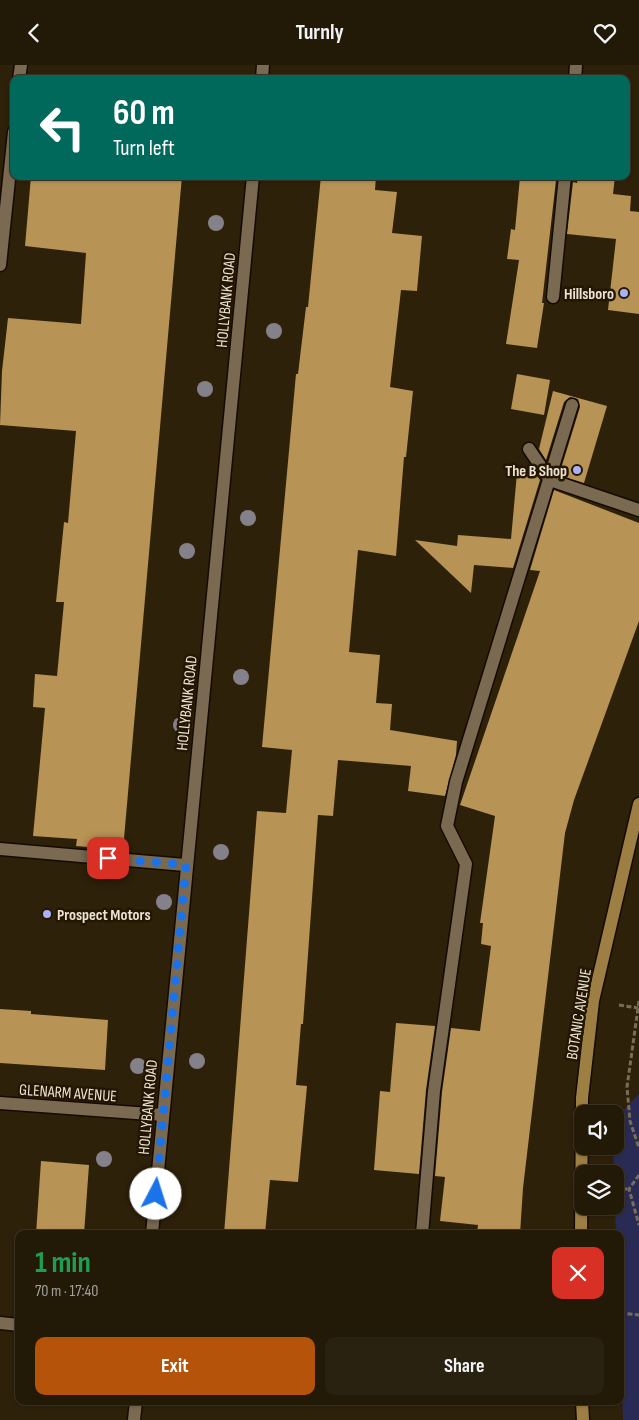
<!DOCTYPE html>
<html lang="en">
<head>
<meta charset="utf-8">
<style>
	:root { --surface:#221907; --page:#2a2211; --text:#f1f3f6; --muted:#a2a09b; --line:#3f3828; --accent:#b45309 }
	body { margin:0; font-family:"Sofia Sans Condensed",sans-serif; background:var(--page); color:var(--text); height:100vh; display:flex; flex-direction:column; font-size:19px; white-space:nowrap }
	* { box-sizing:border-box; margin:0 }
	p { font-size:16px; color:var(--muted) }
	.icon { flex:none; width:28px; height:28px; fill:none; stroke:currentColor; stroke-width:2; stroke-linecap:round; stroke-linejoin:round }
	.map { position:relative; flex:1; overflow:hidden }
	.drawer { position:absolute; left:15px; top:1165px; width:609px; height:175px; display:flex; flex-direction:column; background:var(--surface); border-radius:10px; box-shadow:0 1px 4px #0004,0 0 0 1px var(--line) }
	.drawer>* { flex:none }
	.guide { position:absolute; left:10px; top:10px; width:620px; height:105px; border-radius:10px; box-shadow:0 1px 4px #0004,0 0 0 1px var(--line); background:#00695c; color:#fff; overflow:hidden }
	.tools { position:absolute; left:574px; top:1040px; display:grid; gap:10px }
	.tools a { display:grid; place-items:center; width:50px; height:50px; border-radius:10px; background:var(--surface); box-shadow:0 1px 4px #0004,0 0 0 1px var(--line); font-size:25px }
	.pin { position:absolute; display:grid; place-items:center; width:42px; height:42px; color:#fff; margin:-21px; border-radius:10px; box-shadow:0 2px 8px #0006 }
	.me { position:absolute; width:55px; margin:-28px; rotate:5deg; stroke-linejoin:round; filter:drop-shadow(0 0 4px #0008) }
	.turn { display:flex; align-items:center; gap:18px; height:105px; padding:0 20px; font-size:22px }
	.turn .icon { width:65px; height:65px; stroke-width:2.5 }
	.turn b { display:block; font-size:35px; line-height:42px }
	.round { display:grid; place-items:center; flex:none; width:52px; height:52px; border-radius:10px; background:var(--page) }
	.head { display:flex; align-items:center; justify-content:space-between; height:85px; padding:0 20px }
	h1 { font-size:30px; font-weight:700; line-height:38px; color:#1e9e55 }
	.cta { display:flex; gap:10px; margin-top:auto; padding:10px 20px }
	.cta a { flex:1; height:58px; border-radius:10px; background:var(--accent); color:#fff; font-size:20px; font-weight:700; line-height:58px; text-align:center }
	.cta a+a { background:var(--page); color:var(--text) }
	header { display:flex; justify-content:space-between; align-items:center; height:65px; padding:0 20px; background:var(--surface); font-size:22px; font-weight:700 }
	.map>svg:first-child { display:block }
	.green { fill:#292b54 }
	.building { fill:#b79355 }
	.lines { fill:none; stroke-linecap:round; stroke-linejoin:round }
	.lane-casing { stroke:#160a00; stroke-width:15 }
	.street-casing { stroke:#160a00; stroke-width:15 }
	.secondary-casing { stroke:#160a00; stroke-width:15 }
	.path { stroke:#796d59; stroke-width:3; stroke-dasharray:5 2.5; stroke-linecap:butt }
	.lane { stroke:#7a6a52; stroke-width:12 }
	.street { stroke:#7a6a52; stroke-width:12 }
	.secondary { stroke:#9d7e43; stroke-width:12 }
	.tree { fill:#85818a }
	.route { stroke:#1a73e8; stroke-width:9; stroke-dasharray:0 16.2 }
	.poi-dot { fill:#a9b0fc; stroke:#241702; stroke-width:2 }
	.labels { text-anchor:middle; stroke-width:5; stroke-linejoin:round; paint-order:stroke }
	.poi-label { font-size:16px; font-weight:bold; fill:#ebe2d4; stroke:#241702; text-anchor:end }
	.street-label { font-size:16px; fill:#ebe2d4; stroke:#241702 }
</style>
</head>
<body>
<header><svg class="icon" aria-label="back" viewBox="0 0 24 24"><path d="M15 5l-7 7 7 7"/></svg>Turnly<svg class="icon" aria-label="heart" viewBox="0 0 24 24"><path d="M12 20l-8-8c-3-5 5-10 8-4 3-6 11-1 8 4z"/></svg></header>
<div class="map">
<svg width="639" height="1355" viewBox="0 0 639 1355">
	<rect width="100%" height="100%" fill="#2e2109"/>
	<polygon class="green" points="639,1029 639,1355 623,1355 620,1274 620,1169 616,1169 613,1081 615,1081 615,1054"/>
	<g class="building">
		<polygon points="31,111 182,111 123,785 76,781 77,774 33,771 45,643 33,642 35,609 57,611 64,537 56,537 64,457 68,458 76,366 0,360 2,306 8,253 81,259 86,188 25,181"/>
		<polygon points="321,111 376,111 375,125 397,127 392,168 422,171 417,226 401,225 390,322 413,326 406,392 404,392 396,491 358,485 349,587 380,590 376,638 392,639 390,665 457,676 456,690 445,731 408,726 411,701 338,695 333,751 318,750 303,959 301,959 296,1020 307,1021 298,1117 270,1115 265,1169 224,1169 257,746 286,748 292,685 262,682 296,309 298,309 306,242 308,242"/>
		<polygon points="578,111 615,111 613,129 631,131 630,146 639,147 639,249 608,245 616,174 567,169 573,117 577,118"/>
		<polygon points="520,112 556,115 542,238 544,238 537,283 506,279 519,195 507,194 511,164 515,165"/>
		<polygon points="517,309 550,315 544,350 511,344"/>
		<polygon points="553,326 607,341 584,418 559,410 580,342 578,334 570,332 564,337 546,395 539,384"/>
		<polygon points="533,405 540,415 513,503 474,500 471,528 415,475 457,481 458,470 511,474 517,408 532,409"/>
		<polygon points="554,425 639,458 639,556 574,735 565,768 523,1123 520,1169 477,1169 478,1160 440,1156 445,1112 435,1111 442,1027 451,963 480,966 491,881 481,879 483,858 480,858 495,751 460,740 540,506 530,505"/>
		<polygon points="0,944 31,946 31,949 108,955 105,1005 0,998"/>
		<polygon points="396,958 435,961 426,1025 419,1109 374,1105 380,1026 390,1027"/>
		<polygon points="41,1096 89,1100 84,1169 36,1169"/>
	</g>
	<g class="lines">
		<g class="lane-casing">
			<g id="lane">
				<polyline points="19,14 21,0"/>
				<polyline points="575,14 576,0"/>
				<polyline points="0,200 14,67"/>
				<polyline points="553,232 565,111"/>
				<polyline points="529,384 550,415 639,445"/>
				<polyline points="0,784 185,800"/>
				<polyline points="422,1169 434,1026 466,799 447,761 456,717 572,340"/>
				<polyline points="0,1258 19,1260"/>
			</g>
		</g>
		<g class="street-casing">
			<g id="street">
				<polyline points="262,14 263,0"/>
				<polyline points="0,1038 163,1050"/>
				<polyline points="152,1169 253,111"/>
				<polyline points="134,1355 136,1336"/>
			</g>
		</g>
		<g class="secondary-casing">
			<g id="secondary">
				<polyline points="581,1169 582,1033 593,936 639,739"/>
				<polyline points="582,1336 583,1355"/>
			</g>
		</g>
		<g class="path">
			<polyline points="639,936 627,1022 630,1056 639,1083"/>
			<polyline points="619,940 638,943"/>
			<polyline points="639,1110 629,1124 639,1160"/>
			<polyline points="615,1124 629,1124"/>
			<polyline points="620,1248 639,1250"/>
		</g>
		<use href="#lane" class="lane"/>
		<use href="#street" class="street"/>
		<use href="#secondary" class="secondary"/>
	</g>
	<g class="tree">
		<circle cx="216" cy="158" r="8"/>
		<circle cx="274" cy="266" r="8"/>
		<circle cx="205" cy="324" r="8"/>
		<circle cx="248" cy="453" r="8"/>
		<circle cx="187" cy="486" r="8"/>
		<circle cx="241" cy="612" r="8"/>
		<circle cx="181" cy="660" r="8"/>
		<circle cx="221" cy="787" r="8"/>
		<circle cx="164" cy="837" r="8"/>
		<circle cx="197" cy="996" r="8"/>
		<circle cx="138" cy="1001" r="8"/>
		<circle cx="104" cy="1094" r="8"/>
	</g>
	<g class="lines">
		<polyline class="route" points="108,793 186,800 156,1129"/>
	</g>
	<g class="poi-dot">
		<circle cx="624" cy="228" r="5"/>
		<circle cx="577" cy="405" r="5"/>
		<circle cx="47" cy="849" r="5"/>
	</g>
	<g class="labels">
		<g class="poi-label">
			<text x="614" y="234">Hillsboro</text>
			<text x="567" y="411">The B Shop</text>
			<text x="57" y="855" text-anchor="start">Prospect Motors</text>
		</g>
		<g class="street-label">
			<text transform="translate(225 235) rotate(-85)" y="6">HOLLYBANK ROAD</text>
			<text transform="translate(186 638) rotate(-84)" y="6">HOLLYBANK ROAD</text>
			<text transform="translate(578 949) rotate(-81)" y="6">BOTANIC AVENUE</text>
			<text transform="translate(68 1027) rotate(4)" y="6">GLENARM AVENUE</text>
			<text transform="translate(147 1042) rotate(-85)" y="6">HOLLYBANK ROAD</text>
		</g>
	</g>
</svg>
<div class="tools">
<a><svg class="icon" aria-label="sound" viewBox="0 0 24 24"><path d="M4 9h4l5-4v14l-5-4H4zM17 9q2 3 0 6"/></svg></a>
<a><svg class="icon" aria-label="layers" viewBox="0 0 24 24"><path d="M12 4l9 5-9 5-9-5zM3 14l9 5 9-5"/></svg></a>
</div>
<div class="pin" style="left:108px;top:793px;background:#d93025"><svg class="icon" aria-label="arrive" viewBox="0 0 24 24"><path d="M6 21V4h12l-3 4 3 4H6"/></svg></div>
<svg class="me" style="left:156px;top:1129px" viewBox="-20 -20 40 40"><circle r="19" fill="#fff"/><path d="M0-13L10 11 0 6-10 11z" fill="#1a73e8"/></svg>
<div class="guide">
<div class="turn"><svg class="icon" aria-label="left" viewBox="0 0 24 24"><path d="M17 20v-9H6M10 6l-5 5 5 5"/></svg><div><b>60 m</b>Turn left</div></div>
</div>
<section class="drawer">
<div class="head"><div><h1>1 min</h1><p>70 m · 17:40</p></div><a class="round" style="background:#d93025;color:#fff"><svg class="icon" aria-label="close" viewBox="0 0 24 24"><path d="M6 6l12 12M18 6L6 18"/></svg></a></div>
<div class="cta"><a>Exit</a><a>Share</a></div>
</section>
</div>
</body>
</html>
